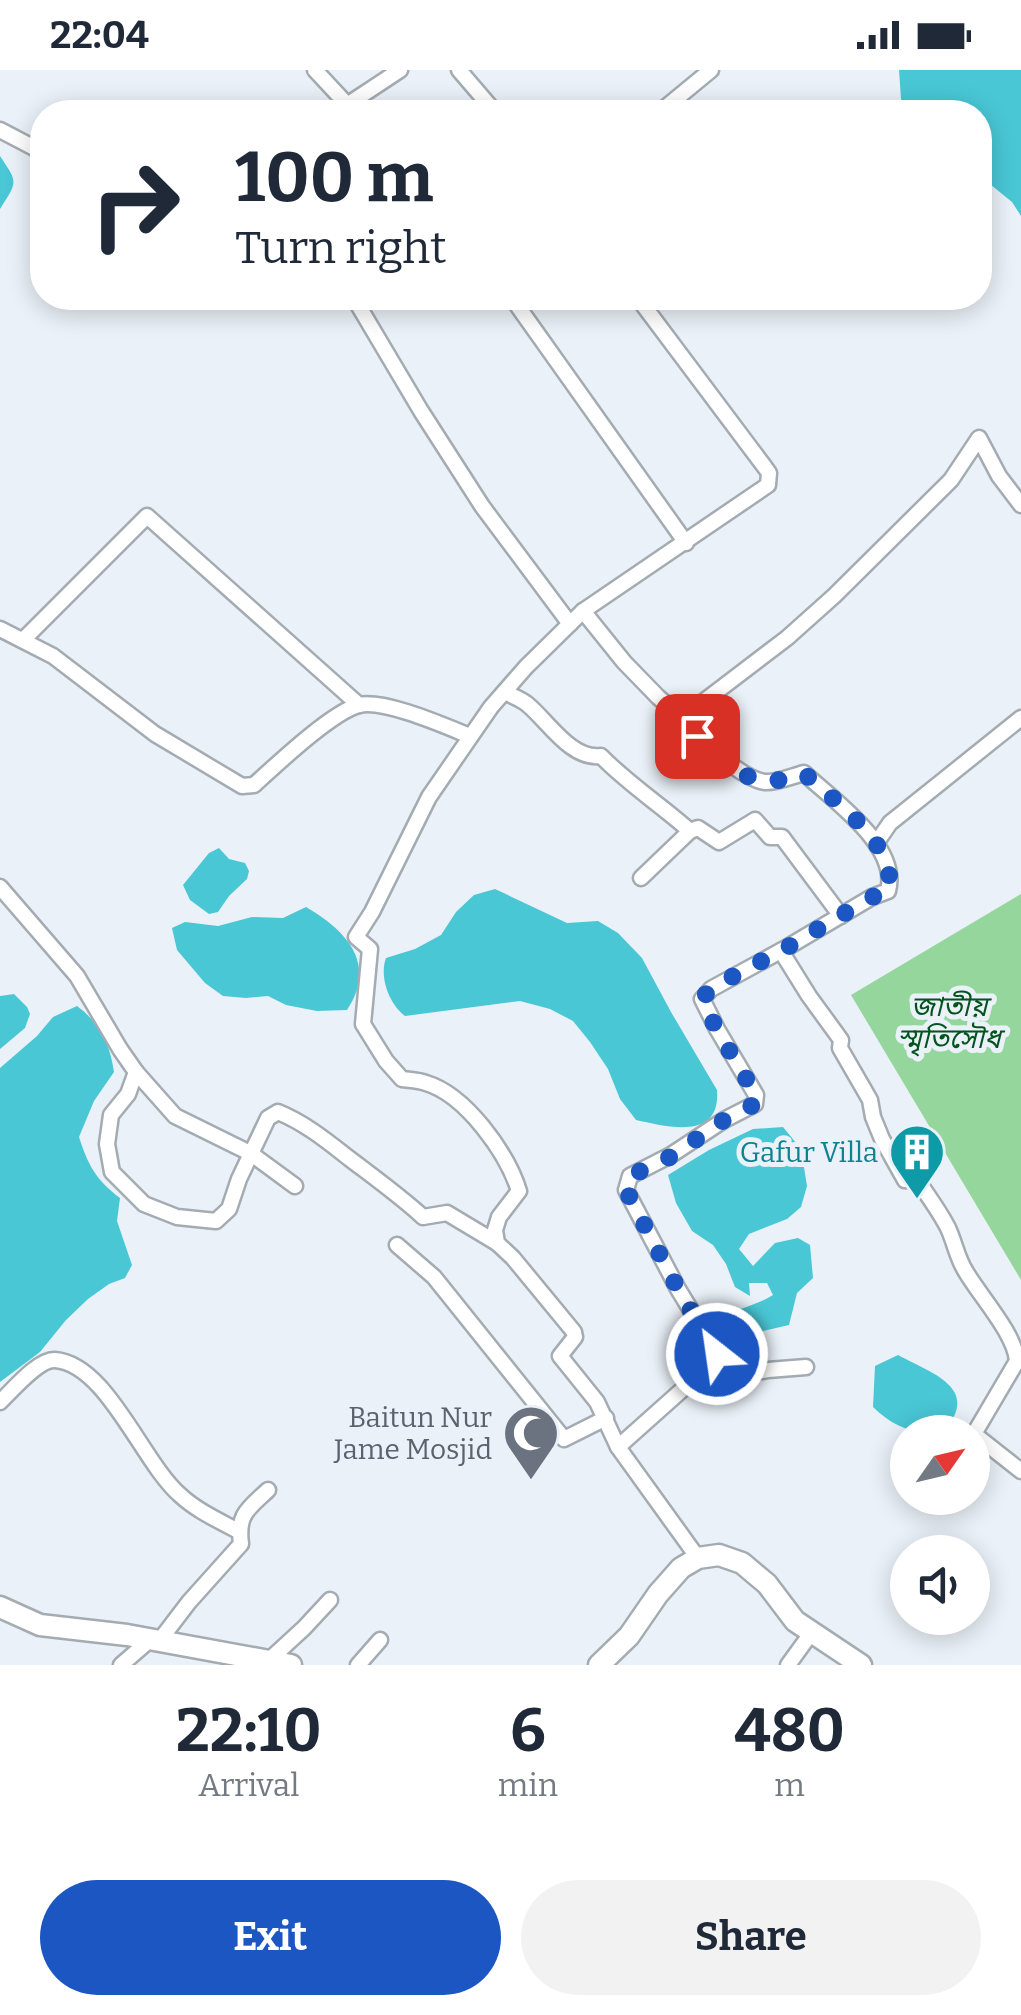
<!DOCTYPE html>
<html lang="en">
<head>
<meta charset="utf-8">
<style>
	:root { --surface:#fff; --page:#f2f2f3; --text:#1f2937; --muted:#747a83; --accent:#1c56c2 }
	body { margin:0; font-family:Bitter,"Noto Sans Bengali",serif; background:var(--page); color:var(--text); height:100vh; display:flex; flex-direction:column; font-size:38px; white-space:nowrap }
	* { box-sizing:border-box; margin:0 }
	p { font-size:32px; color:var(--muted) }
	.icon { flex:none; width:55px; height:55px; fill:none; stroke:currentColor; stroke-width:2; stroke-linecap:round; stroke-linejoin:round }
	.map { position:relative; height:1595px; overflow:hidden }
	.details { display:flex; flex-direction:column; background:var(--surface); flex:1 }
	.details>* { flex:none }
	.banner { position:absolute; left:30px; top:30px; width:962px; height:210px; border-radius:40px; box-shadow:0 5px 25px #0003; background:#fff; color:var(--text); overflow:hidden }
	.needle { width:65px; rotate:56deg }
	.fabs { position:absolute; left:890px; top:1345px; display:grid; gap:20px }
	.fabs a { display:grid; place-items:center; width:100px; height:100px; border-radius:50%; background:var(--surface); box-shadow:0 5px 25px #0003; font-size:50px }
	.pin { position:absolute; display:grid; place-items:center; width:85px; height:85px; color:#fff; margin:-42px; border-radius:20px; box-shadow:0 5px 15px #0006 }
	.me { position:absolute; width:110px; margin:-55px; rotate:330deg; stroke-linejoin:round; filter:drop-shadow(0 0 8px #0008) }
	.turn { display:flex; align-items:center; gap:35px; height:210px; padding:0 40px; font-size:45px }
	.turn .icon { width:130px; height:130px; stroke-width:2.5 }
	.turn b { display:block; font-size:70px; line-height:85px }
	.eta { display:flex; justify-content:space-evenly; align-items:center; height:170px; text-align:center }
	.eta b { font-size:60px; font-weight:700; line-height:70px }
	.action { display:flex; gap:20px; margin-top:auto; padding:20px 40px }
	.action a { flex:1; height:115px; border-radius:60px; background:var(--accent); color:#fff; font-size:40px; font-weight:700; line-height:115px; text-align:center }
	.action a+a { background:var(--page); color:var(--text) }
	.status { display:flex; justify-content:space-between; align-items:center; height:70px; padding:0 50px; background:var(--surface); direction:ltr }
	.status svg { height:28px; fill:currentColor }
	.map>svg:first-child { display:block }
	.green { fill:#94d69c }
	.water { fill:#49c7d5 }
	.lines { fill:none; stroke-linecap:round; stroke-linejoin:round }
	.street-casing { stroke:#a4abb1; stroke-width:19 }
	.secondary-casing { stroke:#a4abb1; stroke-width:25 }
	.street { stroke:#fff; stroke-width:14 }
	.secondary { stroke:#fff; stroke-width:20 }
	.route { stroke:#1c56c2; stroke-width:18; stroke-dasharray:0 32.4 }
	.labels { text-anchor:middle; stroke-width:10; stroke-linejoin:round; paint-order:stroke }
	.park-label { font-size:28px; font-style:italic; fill:#03541c; stroke:#eaf1f8 }
	.culture-label { font-size:28px; fill:#0d838f; stroke:#eaf1f8; text-anchor:end }
	.worship-label { font-size:28px; fill:#5b616d; stroke:#eaf1f8; text-anchor:end }
</style>
</head>
<body>
<div class="status"><b>22:04</b><svg viewBox="0 0 49 12"><path d="M0 12V9h3v3zM5 12V6h3v6zM10 12V3h3v9zM15 12V0h3v12zM26 1h20v11H26zM47 4h2v5h-2z"/></svg></div>
<div class="map">
<svg width="1021" height="1595" viewBox="0 0 1021 1595">
	<rect width="100%" height="100%" fill="#eaf1f8"/>
	<polygon class="green" points="1021,824 1021,1210 851,925"/>
	<g class="water">
		<polygon points="899,0 1021,0 1021,146 1012,132 980,106 980,42 912,42 901,29"/>
		<path d="M0,86C18,113 18,111 0,139Z"/>
		<polygon points="219,778 229,789 245,793 249,801 247,809 229,826 218,842 209,844 190,830 183,815 209,783"/>
		<path d="M495,819L567,853L598,851L618,863L642,888L671,942L717,1020C721,1071 668,1057 636,1050L620,1029L608,999L590,972L573,951L550,939L520,931L405,946C389,934 379,907 386,888L415,879L441,865L456,842L474,825Z"/>
		<path d="M306,837C346,860 378,894 347,940L317,941L286,935L268,926L246,928L223,926L205,913L177,880L172,858L185,852L218,856L252,847L283,848Z"/>
		<polygon points="14,924 27,937 30,944 25,958 0,979 0,926"/>
		<path d="M77,936C100,953 110,974 114,1002L94,1031L79,1067C88,1095 96,1110 120,1128L117,1151L132,1195L125,1208L109,1214L88,1229L66,1250L40,1282L0,1312V998L37,966L53,947Z"/>
		<path d="M783,1057L801,1079L807,1116L801,1137L787,1149L749,1164L739,1179L753,1196L775,1173L798,1168L810,1175L813,1208L797,1223L789,1255L755,1263H727L711,1255C721,1242 755,1237 773,1225L767,1213H749L750,1226L735,1217L726,1194L713,1175L692,1161L676,1133L668,1105L709,1080L753,1059Z"/>
		<path d="M898,1285C931,1303 982,1318 944,1361C916,1366 893,1357 873,1337L875,1296Z"/>
	</g>
	<g class="lines">
		<g class="street-casing">
			<g id="street">
				<polyline points="315,0 354,42"/>
				<polyline points="459,0 495,42"/>
				<polyline points="347,35 400,0"/>
				<polyline points="660,42 711,0"/>
				<polyline points="0,60 42,82"/>
				<polyline points="354,228 421,341 482,436 570,554"/>
				<polyline points="512,228 686,473"/>
				<path d="M638,228L764,396L769,403L768,415L583,541L526,597L491,637L429,727L372,842L356,867L370,879L363,954L386,991L402,1009C409,1010 419,1010 426,1013C466,1025 507,1083 519,1121L499,1147L495,1160L497,1173L513,1188L574,1262L575,1267L560,1286L597,1332L618,1377L698,1488"/>
				<polyline points="583,541 624,592 658,627 682,648 787,568 834,526 951,410 979,368 999,406 1021,435"/>
				<path d="M0,559L53,586L155,664L242,716L254,715C276,695 332,642 359,635C384,629 445,656 470,666"/>
				<polyline points="23,570 147,446 359,635"/>
				<path d="M505,622C512,626 521,629 527,634C548,651 571,690 601,686C628,714 661,735 690,761L698,758L719,772L755,750L770,767H782L841,846"/>
				<path d="M682,648C697,667 741,709 765,712C777,713 792,706 804,703C834,731 900,776 888,821L872,827L786,878L711,919L702,929L717,959L756,1025L755,1034L724,1050L671,1085L630,1106L626,1120L678,1219L717,1283L722,1308"/>
				<polyline points="877,772 890,753 1021,648"/>
				<polyline points="641,808 690,761"/>
				<path d="M0,817L77,906L120,979L136,1002L128,1024L111,1045L107,1074L112,1102L144,1134L177,1147L216,1151L229,1139L239,1109L268,1048L278,1042C305,1053 327,1071 350,1089C375,1108 400,1126 423,1147L447,1143L497,1173"/>
				<path d="M781,881L809,926L841,970L840,978L870,1030L873,1047L882,1069L905,1110L918,1111C928,1126 940,1142 948,1158C955,1173 957,1188 966,1202C980,1226 1015,1264 1017,1291L974,1364L1021,1401"/>
				<polyline points="136,1002 175,1046 250,1083 295,1116"/>
				<polyline points="397,1175 434,1207 564,1369 606,1348"/>
				<path d="M0,1332C12,1321 38,1289 55,1290C107,1294 142,1392 180,1425C197,1441 220,1451 240,1462"/>
				<polyline points="618,1377 683,1319 694,1313 768,1300 806,1297"/>
				<path d="M160,1570L189,1532L241,1474C237,1444 248,1439 268,1420"/>
				<polyline points="267,1592 304,1558 330,1530"/>
				<polyline points="121,1595 151,1569"/>
				<polyline points="358,1595 380,1570"/>
				<polyline points="788,1595 812,1562"/>
			</g>
		</g>
		<g class="secondary-casing">
			<g id="secondary">
				<polyline points="0,1537 40,1555 127,1565 291,1595"/>
				<polyline points="599,1595 629,1566 658,1524 681,1498 698,1488 719,1485 742,1493 767,1514 795,1551 861,1595"/>
			</g>
		</g>
		<use href="#street" class="street"/>
		<use href="#secondary" class="secondary"/>
	</g>
	<g class="lines">
		<path class="route" d="M697,666L750,708L768,713L804,703C834,731 900,776 888,822L872,827L786,878L711,918L702,929L717,960L756,1025L755,1034L724,1050L672,1086L630,1106L626,1120L678,1219L717,1284"/>
	</g>
	<defs>
		<g id="building-pin" transform="scale(2.875)"><path d="M0 17L-7.5 6A9.5 9.5 0 1 1 7.5 6Z" fill="#0f9aa8" stroke="#eaf1f8"/><path d="M-4-6H4V6H1V3H-1V6H-4ZM-2.5-4.3h1.7v1.8h-1.7ZM.8-4.3h1.7v1.8H.8ZM-2.5-1h1.7V.8h-1.7ZM.8-1h1.7V.8H.8Z" fill="#fff"/></g>
		<g id="mosque-pin" transform="scale(2.875)"><path d="M0 17L-7.5 6A9.5 9.5 0 1 1 7.5 6Z" fill="#6b7280" stroke="#eaf1f8"/><path d="M3.5-4.9A6 6 0 1 0 3.5 4.9A5 5 0 1 1 3.5-4.9Z" fill="#fff"/></g>
	</defs>
	<g fill-rule="evenodd">
		<use href="#building-pin" x="917" y="1082"/>
		<use href="#mosque-pin" x="531" y="1363"/>
	</g>
	<g class="labels">
		<g class="park-label">
			<text x="949" y="946">জাতীয়<tspan x="949" dy="32">স্মৃতিসৌধ</tspan></text>
		</g>
		<g class="culture-label">
			<text x="878" y="1092">Gafur Villa</text>
		</g>
		<g class="worship-label">
			<text x="492" y="1357">Baitun Nur<tspan x="492" dy="32">Jame Mosjid</tspan></text>
		</g>
	</g>
</svg>
<div class="fabs">
<a><svg class="needle" viewBox="-14 -14 28 28"><path d="M0-13l5 13h-10z" fill="#e53935"/><path d="M0 13l5-13h-10z" fill="#747a83"/></svg></a>
<a><svg class="icon" aria-label="sound" viewBox="0 0 24 24"><path d="M4 9h4l5-4v14l-5-4H4zM17 9q2 3 0 6"/></svg></a>
</div>
<div class="pin" style="left:697px;top:666px;background:#d93025"><svg class="icon" aria-label="arrive" viewBox="0 0 24 24"><path d="M6 21V4h12l-3 4 3 4H6"/></svg></div>
<svg class="me" style="left:717px;top:1284px" viewBox="-20 -20 40 40"><circle r="17" fill="#1c56c2" stroke="#fff" stroke-width="3"/><path d="M0-11L8 9 0 5-8 9z" fill="#fff"/></svg>
<div class="banner">
<div class="turn"><svg class="icon" aria-label="right" viewBox="0 0 24 24"><path d="M7 20v-9h11M14 6l5 5-5 5"/></svg><div><b>100 m</b>Turn right</div></div>
</div>
</div>
<section class="details">
<div class="eta">
<div><b>22:10</b><p>Arrival</p></div>
<div><b>6</b><p>min</p></div>
<div><b>480</b><p>m</p></div>
</div>
<div class="action"><a>Exit</a><a>Share</a></div>
</section>
</body>
</html>
